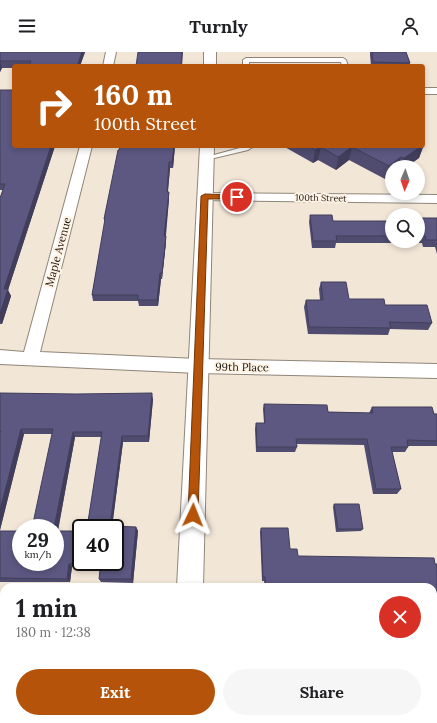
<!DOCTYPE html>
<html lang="en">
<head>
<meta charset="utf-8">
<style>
	:root { --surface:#fff; --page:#f6f6f6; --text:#202124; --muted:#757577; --accent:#b45309 }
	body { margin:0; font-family:Lora,serif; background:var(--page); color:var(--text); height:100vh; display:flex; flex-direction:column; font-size:15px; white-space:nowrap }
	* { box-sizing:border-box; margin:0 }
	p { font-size:13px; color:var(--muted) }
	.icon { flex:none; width:22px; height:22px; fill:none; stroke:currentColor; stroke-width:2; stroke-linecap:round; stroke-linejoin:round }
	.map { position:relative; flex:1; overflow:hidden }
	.details { position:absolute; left:0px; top:531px; width:437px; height:140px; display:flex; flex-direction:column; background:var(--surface); border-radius:12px 12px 0 0; box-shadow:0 2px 6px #0003 }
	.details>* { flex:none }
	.hud { position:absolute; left:12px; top:12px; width:413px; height:84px; border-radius:4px; box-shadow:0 2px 6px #0003; background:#b45309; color:#fff; overflow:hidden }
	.needle { width:26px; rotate:182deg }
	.fabs { position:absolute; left:385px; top:108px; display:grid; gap:8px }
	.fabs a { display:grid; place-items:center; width:40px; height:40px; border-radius:50%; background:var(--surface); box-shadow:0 2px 6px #0003; font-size:20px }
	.speed { position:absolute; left:12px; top:467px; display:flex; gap:8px; font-size:20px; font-weight:700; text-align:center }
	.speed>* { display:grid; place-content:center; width:52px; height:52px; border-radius:50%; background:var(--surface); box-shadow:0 2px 6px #0003; line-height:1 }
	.speed small { font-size:10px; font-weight:400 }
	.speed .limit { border:2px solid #111; border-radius:6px; background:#fff; color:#111 }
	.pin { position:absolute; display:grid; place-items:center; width:34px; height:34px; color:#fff; margin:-17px; border:2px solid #fff; border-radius:50%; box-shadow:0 1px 4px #0007 }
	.me { position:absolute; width:44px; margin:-22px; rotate:2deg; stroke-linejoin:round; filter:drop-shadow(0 0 3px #0008) }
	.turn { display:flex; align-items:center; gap:14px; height:84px; padding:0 16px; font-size:18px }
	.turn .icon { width:52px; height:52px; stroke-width:2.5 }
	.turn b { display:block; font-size:28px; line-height:34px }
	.round { display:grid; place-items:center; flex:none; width:42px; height:42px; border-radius:21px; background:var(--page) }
	.head { display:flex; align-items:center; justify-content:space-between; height:68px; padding:0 16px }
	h1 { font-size:24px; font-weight:700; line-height:30px }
	.cta { display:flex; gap:8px; margin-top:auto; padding:8px 16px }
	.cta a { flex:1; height:46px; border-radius:24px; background:var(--accent); color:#fff; font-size:16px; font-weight:700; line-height:46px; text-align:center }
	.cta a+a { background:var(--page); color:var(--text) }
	header { display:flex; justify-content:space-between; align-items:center; height:52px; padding:0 16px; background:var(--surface); font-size:18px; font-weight:700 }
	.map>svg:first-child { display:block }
	.green { fill:#bacaa9 }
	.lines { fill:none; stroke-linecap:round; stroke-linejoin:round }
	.service-casing { stroke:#908578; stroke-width:2 }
	.minor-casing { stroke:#908578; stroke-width:2 }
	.tertiary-casing { stroke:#908578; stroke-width:2 }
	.service { fill:#fff; fill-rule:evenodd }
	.minor { fill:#fff; fill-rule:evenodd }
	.tertiary { fill:#fff; fill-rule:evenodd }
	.wall { fill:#504c70; fill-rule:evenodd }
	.shaded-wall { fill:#413e5b }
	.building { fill:#5d5882; stroke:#413e5b }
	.route { fill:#b45309; stroke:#753606 }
	.labels { text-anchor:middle; stroke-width:4; stroke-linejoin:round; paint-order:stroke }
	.far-street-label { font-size:9px; fill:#1c1813; stroke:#fff3e4 }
	.street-label { font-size:11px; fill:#1c1813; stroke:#fff3e4 }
</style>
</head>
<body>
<header><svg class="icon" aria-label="menu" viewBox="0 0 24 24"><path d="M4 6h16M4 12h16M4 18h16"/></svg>Turnly<svg class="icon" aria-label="person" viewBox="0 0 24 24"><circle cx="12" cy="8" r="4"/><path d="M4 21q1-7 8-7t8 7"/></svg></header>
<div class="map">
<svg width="437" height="671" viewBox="0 0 437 671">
	<rect width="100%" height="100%" fill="#f2e6d7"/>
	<polygon class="green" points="0,624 4,624 4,667 154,667 154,671 0,671"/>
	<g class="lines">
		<g class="service-casing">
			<g id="service">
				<polygon points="246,6 343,6 346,8 348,14 342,14 341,10 249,10 249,14 243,14 243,8"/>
				<polygon points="247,94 254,94 248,98 206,108 203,106"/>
			</g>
		</g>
		<g class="minor-casing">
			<g id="minor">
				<polygon points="106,0 116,0 113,14 103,14"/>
				<rect x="423" y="36" width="14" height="6"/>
				<polygon points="80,94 92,94 40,300 198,307 437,312 437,326 198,321 0,312 0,298 24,300"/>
				<polygon points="205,141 437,143 437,151 200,148 199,145 200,142"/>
				<rect x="433" y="626" width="4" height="24"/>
			</g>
		</g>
		<g class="tertiary-casing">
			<g id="tertiary">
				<rect x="204" y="0" width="12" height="14"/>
				<polygon points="200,94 214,94 203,535 177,535"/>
				<rect x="0" y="584" width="4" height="28"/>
				<rect x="170" y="667" width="30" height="4"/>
			</g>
		</g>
		<use href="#service" class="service"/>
		<use href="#minor" class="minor"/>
		<use href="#tertiary" class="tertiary"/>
	</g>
	<g class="wall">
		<polygon points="0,0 85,0 80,14 14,14 14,16 2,16 0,20"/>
		<polygon points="370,0 406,0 410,11 409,14 371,14 370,3"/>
		<polygon points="0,38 14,94 55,94 8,238 11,244 2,272 0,272 0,146 3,138 0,138"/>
		<polygon points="120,94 175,94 173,116 170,116 168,140 169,140 169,147 166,184 166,190 162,227 161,227 158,254 139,254 138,249 93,249 92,243 105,170 104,167"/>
		<polygon points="283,94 423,94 419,106 406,115 392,115 385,127 349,108 336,118 318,108 313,111"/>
		<polygon points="310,163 333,169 392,169 392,189 418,189 418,167 419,166 437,166 437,202 435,195 423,195 422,191 336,191 335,196 312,196 309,170"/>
		<polygon points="321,230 349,247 385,253 432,271 428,278 390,277 388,283 308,282 304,255 306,248 320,248 319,237"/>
		<path d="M0,341L153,347L149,390H123L112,474L136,475L138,479L133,531L101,530L99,527L100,515H72L70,530H0V479L55,510L52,382H24L0,478ZM75,385H102L87,476L81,510L58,479Z"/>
		<polygon points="264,352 328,360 369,361 372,355 437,362 437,394 408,394 408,395 405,400 392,400 401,437 397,442 373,442 364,393 296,392 297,395 295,400 256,400 255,377 256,371 264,371 263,357"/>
		<polygon points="334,452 363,477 361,479 336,480 333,455"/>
		<polygon points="261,476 290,497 298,504 437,512 437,557 433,557 433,535 265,535 264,529 262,529 260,480"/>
	</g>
	<g class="shaded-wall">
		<polygon points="82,0 85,0 80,14 77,14"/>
		<polygon points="182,0 183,0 182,14 181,14"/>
		<polygon points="0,9 2,16 0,20"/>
		<polygon points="423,93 424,93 419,106 406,115 401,115 404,106 422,94 423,94"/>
		<polygon points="51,94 55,94 8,238 11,244 2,272 0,268 0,262 4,237"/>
		<polygon points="174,94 175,94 173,116 172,110"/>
		<polygon points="321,95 318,108 313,111 315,98"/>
		<polygon points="352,95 349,108 336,118 338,105"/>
		<polygon points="401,105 398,115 392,115 392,122 385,127 389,114"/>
		<polygon points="169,110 170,116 167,147 167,140"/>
		<polygon points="169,140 169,147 165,186 166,184 166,190 162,227 162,221 164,184"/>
		<polygon points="160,221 161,227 158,254 157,248"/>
		<polygon points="152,341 153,347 149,390 148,384"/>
		<polygon points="21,377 24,382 0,478 0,458"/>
		<polygon points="73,380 75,385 57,483 55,480 55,476 54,476"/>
		<polygon points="122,384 123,390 112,476 110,474"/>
		<polygon points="136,475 138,479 133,531 131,527"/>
		<polygon points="69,512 72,515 70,530 67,527"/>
	</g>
	<g class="building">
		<polygon points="0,0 82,0 77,14 29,14 31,9 0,9 0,10"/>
		<polygon points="138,0 182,0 181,14 136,14"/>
		<polygon points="372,0 406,0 410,11 373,10"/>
		<polygon points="0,38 14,38 14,94 51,94 4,237 8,237 0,262 0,146 5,132 0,132"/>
		<polygon points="120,94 174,94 172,110 169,110 167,140 169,140 164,184 166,184 162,221 160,221 157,248 138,248 138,243 92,243 105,167 104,167 118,98 119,98"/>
		<polygon points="308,94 422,94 404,106 401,105 389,114 352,95 338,105 321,95 315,98"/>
		<polygon points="310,163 332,163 333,169 392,169 392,184 336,184 337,189 313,189"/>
		<polygon points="419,166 437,166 437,188 426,188 425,184 418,184 418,169 420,169"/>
		<polygon points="321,230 346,230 349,247 384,247 385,253 427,253 432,271 389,270 391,276 309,275 306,248 323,248"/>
		<polygon points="0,341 76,342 152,341 148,384 122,384 110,474 136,475 131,527 99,527 101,511 69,512 67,527 0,526 0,479 21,479 21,510 55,510 55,479 81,479 81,510 115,510 115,476 87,476 102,380 73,380 54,476 32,476 53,377 21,377 0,458 0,381 1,379 0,379"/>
		<polygon points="264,352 327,353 328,360 373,361 372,355 432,355 434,362 437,362 437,389 407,388 408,395 391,395 401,437 376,437 367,387 296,387 297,395 257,395 256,371 265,371"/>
		<polygon points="334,452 359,452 363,477 338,477"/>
		<polygon points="261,476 288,476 290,497 297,497 298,504 434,506 435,512 437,512 437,554 433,554 433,535 266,535 265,525 263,525"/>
	</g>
	<polygon class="route" points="205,142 237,143 240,145 237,147 208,147 198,463 197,466 193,468 189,466 188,463 201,144"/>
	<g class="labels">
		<g class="far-street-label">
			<text transform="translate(321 146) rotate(1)" y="3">100th Street</text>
		</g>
		<g class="street-label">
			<text transform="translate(58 200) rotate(-75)" y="4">Maple Avenue</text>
			<text transform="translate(242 315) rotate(1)" y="4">99th Place</text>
		</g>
	</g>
</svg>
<div class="fabs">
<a><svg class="needle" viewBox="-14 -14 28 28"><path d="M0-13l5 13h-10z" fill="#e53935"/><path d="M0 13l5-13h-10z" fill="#757577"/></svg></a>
<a><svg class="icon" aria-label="search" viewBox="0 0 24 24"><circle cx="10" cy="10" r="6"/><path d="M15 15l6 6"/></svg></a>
</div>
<div class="speed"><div>29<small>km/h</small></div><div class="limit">40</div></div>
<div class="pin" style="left:237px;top:145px;background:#d93025"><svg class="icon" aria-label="arrive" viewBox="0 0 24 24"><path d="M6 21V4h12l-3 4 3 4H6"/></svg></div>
<svg class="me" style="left:193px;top:463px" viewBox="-20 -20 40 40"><path d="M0-17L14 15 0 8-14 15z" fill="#b45309" stroke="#fff" stroke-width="4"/></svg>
<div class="hud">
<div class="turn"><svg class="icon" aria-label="right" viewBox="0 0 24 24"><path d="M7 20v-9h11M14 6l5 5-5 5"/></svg><div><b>160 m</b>100th Street</div></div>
</div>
<section class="details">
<div class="head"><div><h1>1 min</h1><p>180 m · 12:38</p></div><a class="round" style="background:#d93025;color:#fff"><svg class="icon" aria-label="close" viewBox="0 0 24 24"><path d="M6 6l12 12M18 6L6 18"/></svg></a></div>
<div class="cta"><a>Exit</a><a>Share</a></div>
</section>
</div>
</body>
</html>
